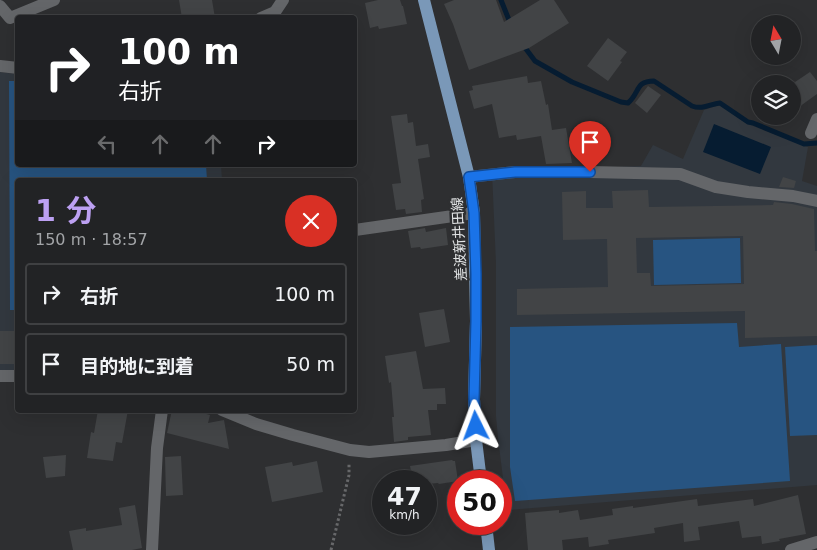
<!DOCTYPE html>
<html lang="ja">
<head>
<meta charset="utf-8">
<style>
	:root { --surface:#222325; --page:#2a2b2d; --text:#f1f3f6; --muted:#a2a4a7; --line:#3f4042; --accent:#bca0f2 }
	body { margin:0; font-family:"DejaVu Sans","Noto Sans JP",sans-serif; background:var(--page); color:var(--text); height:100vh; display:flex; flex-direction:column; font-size:19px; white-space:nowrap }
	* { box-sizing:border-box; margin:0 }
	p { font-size:16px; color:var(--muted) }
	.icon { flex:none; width:28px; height:28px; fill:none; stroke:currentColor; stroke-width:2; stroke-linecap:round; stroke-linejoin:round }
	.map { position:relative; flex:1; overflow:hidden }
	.drawer { position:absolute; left:15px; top:178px; width:342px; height:235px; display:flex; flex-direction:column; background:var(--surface); border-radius:5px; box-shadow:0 5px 20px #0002,0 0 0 1px var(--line) }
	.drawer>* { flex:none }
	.guide { position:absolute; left:15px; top:15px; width:342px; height:152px; border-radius:5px; box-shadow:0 5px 20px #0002,0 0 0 1px var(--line); background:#202124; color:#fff; overflow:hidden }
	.needle { width:32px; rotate:350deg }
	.controls { position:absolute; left:751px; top:15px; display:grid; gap:10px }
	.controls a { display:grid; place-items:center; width:50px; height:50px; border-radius:50%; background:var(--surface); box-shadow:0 5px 20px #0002,0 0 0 1px var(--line); font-size:25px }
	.speed { position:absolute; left:372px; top:470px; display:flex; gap:10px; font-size:25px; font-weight:700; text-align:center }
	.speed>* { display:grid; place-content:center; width:65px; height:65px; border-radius:50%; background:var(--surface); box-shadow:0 5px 20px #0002,0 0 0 1px var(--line); line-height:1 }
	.speed small { font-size:12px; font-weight:400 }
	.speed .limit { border:8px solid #d22; background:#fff; color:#111 }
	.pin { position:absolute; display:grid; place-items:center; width:42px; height:42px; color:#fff; margin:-51px -21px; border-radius:50% 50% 50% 0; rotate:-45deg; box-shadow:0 0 5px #0007 }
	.pin .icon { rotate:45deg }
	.me { position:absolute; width:55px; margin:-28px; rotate:357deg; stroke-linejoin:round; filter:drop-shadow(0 0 4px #0008) }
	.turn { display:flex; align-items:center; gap:18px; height:105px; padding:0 20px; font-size:22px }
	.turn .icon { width:65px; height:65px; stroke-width:2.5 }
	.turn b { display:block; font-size:35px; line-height:42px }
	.lanes { display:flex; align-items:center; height:48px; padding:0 20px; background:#0003; justify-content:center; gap:25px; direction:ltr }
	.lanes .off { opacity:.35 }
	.round { display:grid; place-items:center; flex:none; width:52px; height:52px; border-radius:26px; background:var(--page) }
	.head { display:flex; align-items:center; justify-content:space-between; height:85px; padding:0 20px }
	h1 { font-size:30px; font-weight:700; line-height:38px; color:var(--accent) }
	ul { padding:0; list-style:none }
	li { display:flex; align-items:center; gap:15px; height:62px; margin:0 10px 8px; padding:0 10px; border:2px solid var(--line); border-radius:5px }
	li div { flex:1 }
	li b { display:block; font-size:19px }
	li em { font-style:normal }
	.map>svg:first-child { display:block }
	.built { fill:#32383f }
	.green { fill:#275481 }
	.water { fill:#061c31 }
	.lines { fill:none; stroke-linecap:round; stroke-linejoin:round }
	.stream { stroke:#061c31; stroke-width:5 }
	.building { fill:#424446; fill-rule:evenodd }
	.path { stroke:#67686a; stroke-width:3; stroke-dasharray:2.5 2.5; stroke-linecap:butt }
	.minor { stroke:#646669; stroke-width:12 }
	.major { stroke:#7a98b8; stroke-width:12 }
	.route-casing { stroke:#114b97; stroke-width:12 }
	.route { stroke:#1a73e8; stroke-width:9 }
	.labels { text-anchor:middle; stroke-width:5; stroke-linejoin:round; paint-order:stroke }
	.street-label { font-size:14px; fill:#e3e5e6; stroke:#2e2f31 }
</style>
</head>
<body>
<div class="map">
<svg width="817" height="550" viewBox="0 0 817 550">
	<rect width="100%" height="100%" fill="#2e2f31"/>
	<g class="built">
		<polygon points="0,72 17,74 18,165 221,165 222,180 18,180 17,372 0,372"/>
		<polygon points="719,105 746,123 808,147 802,181 817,186 817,485 507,510 498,438 496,416 496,264 492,172 641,166 653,145 683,159 704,110"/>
	</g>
	<g class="green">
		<polygon points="9,81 17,81 18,165 206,165 207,180 18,180 17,310 10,310"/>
		<polygon points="740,238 741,283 654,285 653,240"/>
		<polygon points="737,323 739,347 781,344 790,481 515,501 510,467 510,327"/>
		<polygon points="817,345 817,435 790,436 785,347"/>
	</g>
	<polygon class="water" points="714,124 771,147 760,174 703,152"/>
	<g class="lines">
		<g class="stream">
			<polyline points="501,0 511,25"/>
			<path d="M523,45L535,61L572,82L621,102L628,103C640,93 635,81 654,81L692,106C703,110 710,104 720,103L748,122L753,123L804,144L817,143"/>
		</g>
	</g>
	<g class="building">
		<polygon points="179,0 212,0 215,18 182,18"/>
		<polygon points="378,0 400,0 402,6 403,6 407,24 379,29 378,26 370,28 365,3"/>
		<polygon points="454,0 496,0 504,22 540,0 554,0 569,23 529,48 469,70 453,24 444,4"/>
		<polygon points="608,38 627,52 620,61 622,62 608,81 587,66"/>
		<polygon points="810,72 817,81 817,94 792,112 792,84"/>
		<polygon points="527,76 528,83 541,81 546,105 548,104 552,130 566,128 572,163 546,164 541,136 517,140 516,135 499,138 492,104 474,109 469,91 473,90 472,86"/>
		<polygon points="648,86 661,95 647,113 635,103"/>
		<polygon points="407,114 408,123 413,122 416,146 428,144 430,157 418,159 424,199 421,200 422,212 406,214 405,209 396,210 392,184 401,183 391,116"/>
		<polygon points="783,177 796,181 794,188 779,187"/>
		<path d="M648,190L649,207L773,205L774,202L792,204L814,209L815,251H817V336L745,338V311L517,315V289L608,287L607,239L563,240L562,192L586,191V208H613L612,191ZM743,236L744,284L651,286L650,273H637L636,238Z"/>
		<polygon points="425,228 426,232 446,228 448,245 421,249 420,247 411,248 408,231"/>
		<polygon points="444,309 450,342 425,347 419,313"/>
		<rect x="0" y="331" width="18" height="33"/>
		<polygon points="416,351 423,389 445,388 446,404 437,404 437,410 428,410 431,435 408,437 408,440 394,442 392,417 394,417 391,382 389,383 385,356"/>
		<polygon points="98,410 128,410 122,443 116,442 113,461 87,458 91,432 94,433"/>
		<polygon points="172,410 191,410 210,415 208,423 224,420 229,449 167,433"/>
		<polygon points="66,455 65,476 46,478 43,457"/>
		<polygon points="181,456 183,495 166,496 165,457"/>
		<polygon points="452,460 453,461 455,461 458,481 439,484 438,483 426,484 426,481 413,481 410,466"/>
		<polygon points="317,461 323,492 272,502 265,467 292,462 293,466"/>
		<polygon points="798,495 806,534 779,539 780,541 762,544 761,536 742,538 739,521 698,527 700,540 684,542 683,523 654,528 655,533 608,540 609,544 589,547 588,537 562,540 563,550 528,550 525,513 559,510 559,513 578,510 580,520 613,515 612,509 633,506 633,508 697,499 698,506 753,499 754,506"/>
		<polygon points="135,505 142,548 132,550 73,550 69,531 86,528 86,531 122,525 119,508"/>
	</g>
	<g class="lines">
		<polyline class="path" points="331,550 349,475 349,463"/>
		<g class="minor">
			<polyline points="0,6 10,18 54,0"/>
			<polyline points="261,18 275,12 283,0"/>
			<polyline points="0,66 18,68"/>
			<polyline points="811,133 817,119"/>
			<polyline points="469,177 515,172 590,172 680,174 716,187 748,192 793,196 817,201"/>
			<polyline points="355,230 474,213"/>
			<polyline points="0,376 18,376"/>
			<polyline points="222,410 256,424 293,435 350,450 369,452 446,445 476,440"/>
			<polyline points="152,550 157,448 162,410"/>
			<polyline points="791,550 817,542"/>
		</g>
		<g class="major">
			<polyline points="424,0 469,177 474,213 476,321 474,399 476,440 481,481"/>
			<polyline points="486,524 489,550"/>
		</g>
	</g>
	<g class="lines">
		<g class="route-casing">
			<polyline id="route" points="476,426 474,399 476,321 476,274 474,213 469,177 515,172 590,172"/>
		</g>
		<use href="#route" class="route"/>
	</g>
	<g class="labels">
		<g class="street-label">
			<text transform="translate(459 239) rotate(-93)" y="5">差波新井田線</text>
		</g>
	</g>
</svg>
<div class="controls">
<a><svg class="needle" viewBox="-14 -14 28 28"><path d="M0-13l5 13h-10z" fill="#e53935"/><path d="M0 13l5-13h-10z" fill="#a2a4a7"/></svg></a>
<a><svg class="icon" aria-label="layers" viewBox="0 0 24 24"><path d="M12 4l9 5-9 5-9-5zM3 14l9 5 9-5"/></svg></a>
</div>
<div class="speed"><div>47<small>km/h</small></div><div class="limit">50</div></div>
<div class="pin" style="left:590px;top:172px;background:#d93025"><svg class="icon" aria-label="arrive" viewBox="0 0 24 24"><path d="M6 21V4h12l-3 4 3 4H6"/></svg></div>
<svg class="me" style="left:476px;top:426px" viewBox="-20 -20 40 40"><path d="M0-17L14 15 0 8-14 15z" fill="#1a73e8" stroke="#fff" stroke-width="4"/></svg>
<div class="guide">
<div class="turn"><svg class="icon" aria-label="right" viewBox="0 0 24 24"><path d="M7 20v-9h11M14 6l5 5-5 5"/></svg><div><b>100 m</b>右折</div></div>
<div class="lanes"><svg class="icon off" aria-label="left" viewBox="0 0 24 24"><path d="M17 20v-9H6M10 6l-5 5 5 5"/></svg><svg class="icon off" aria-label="ahead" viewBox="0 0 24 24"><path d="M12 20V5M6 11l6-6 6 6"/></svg><svg class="icon off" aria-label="ahead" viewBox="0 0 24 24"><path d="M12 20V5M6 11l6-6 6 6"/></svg><svg class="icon" aria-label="right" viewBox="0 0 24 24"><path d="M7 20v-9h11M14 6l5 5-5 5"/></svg></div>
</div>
<section class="drawer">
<div class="head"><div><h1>1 分</h1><p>150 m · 18:57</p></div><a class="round" style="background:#d93025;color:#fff"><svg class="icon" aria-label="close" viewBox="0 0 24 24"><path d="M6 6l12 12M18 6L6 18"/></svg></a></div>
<ul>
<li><svg class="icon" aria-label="right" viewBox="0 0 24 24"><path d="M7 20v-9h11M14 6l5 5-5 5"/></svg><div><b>右折</b></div><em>100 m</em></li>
<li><svg class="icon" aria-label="arrive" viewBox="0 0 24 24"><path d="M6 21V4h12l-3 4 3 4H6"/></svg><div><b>目的地に到着</b></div><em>50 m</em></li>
</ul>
</section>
</div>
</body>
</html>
